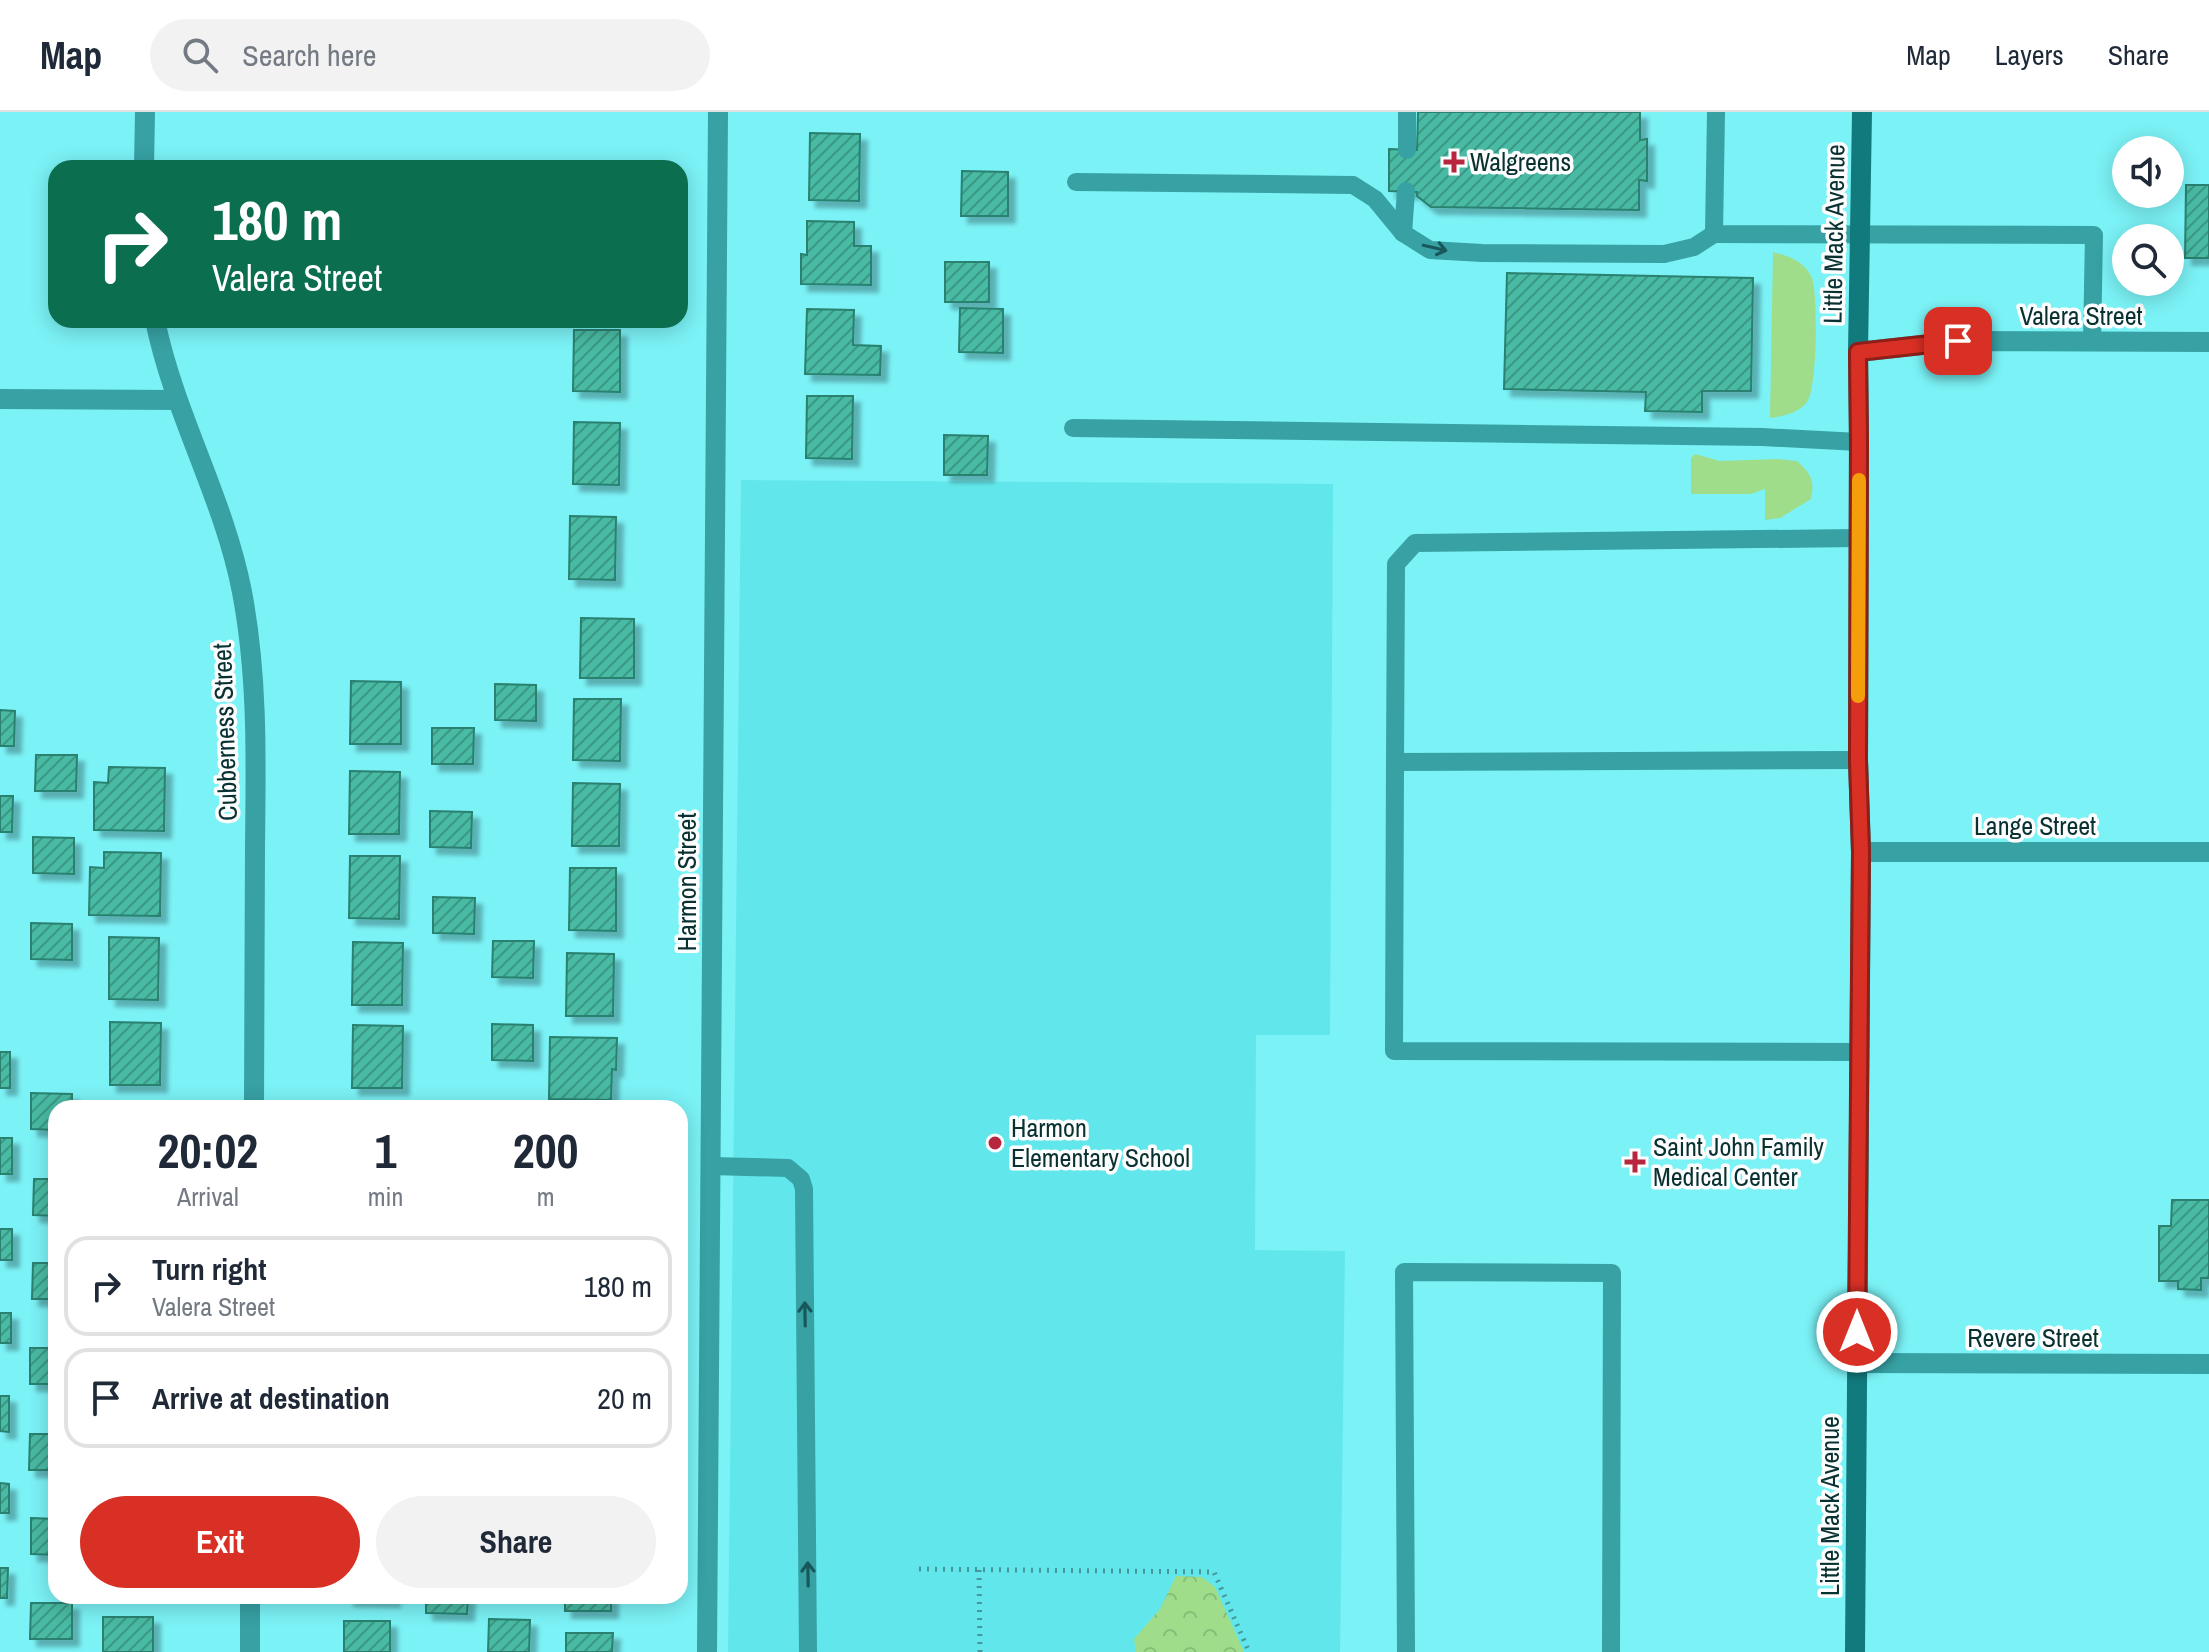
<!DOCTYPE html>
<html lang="en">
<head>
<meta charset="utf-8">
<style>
	:root { --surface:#fff; --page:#f2f2f3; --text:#1f2937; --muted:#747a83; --line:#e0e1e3; --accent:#d93025 }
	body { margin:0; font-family:"Archivo Narrow",sans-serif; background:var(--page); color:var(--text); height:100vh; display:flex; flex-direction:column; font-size:30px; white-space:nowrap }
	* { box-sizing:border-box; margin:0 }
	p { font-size:26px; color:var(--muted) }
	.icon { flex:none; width:44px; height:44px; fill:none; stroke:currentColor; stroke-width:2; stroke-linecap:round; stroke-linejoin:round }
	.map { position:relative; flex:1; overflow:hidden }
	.details { position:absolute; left:48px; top:988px; width:640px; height:504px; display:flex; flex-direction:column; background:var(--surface); border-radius:24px; box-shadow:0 4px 20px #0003 }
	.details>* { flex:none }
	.banner { position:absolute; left:48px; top:48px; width:640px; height:168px; border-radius:24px; box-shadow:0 4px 20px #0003; background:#0b6e4f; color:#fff; overflow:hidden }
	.buttons { position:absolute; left:2112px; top:24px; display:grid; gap:16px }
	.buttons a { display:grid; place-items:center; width:72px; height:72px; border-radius:50%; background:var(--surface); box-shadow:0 4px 20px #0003; font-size:40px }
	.pin { position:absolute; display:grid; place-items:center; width:68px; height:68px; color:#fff; margin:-34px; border-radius:16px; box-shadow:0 4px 12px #0006 }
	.me { position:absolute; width:88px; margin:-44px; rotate:0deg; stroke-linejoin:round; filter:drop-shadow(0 0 6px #0008) }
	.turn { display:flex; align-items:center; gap:28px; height:168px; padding:0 32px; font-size:36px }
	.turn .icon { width:104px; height:104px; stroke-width:2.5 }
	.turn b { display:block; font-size:56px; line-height:68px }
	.eta { display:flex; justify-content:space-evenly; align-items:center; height:136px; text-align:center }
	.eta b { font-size:48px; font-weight:800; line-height:56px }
	.primary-button { display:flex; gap:16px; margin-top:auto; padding:16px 32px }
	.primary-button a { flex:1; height:92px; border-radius:48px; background:var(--accent); color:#fff; font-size:32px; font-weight:800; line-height:92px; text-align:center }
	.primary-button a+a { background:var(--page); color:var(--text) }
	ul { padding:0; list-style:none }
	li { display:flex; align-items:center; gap:24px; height:100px; margin:0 16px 12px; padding:0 16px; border:4px solid var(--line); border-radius:24px }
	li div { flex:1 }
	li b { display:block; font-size:30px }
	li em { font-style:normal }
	header { display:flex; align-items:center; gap:48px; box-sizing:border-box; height:112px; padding:0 40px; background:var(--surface); border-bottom:2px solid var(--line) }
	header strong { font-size:38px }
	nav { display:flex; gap:44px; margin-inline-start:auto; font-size:28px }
	.search { width:560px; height:72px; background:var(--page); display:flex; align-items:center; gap:20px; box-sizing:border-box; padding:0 28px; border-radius:44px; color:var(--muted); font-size:30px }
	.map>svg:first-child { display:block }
	.built { fill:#61e7eb }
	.grass { fill:#a0dd8a }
	.park { fill:url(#park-crowns) }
	.building { fill:url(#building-hatch); stroke:#298170; stroke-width:2; filter:url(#shadow) }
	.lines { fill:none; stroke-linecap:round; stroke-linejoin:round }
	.path { stroke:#46979a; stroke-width:5; stroke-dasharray:2 6; stroke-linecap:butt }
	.lane { stroke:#37a1a4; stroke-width:18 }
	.street { stroke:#37a1a4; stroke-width:20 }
	.secondary { stroke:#117a7d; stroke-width:20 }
	.oneway { stroke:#19585a }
	.route-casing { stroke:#8d1f18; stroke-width:20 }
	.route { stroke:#d93025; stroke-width:14 }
	.slow { stroke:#f59e0b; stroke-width:14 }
	.poi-dot { fill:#b7253e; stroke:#fdfdfd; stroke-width:3 }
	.labels { text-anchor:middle; stroke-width:7; stroke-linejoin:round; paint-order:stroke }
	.poi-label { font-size:26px; fill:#093132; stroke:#fdfdfd; text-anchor:start }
	.street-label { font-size:26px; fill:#093132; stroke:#fdfdfd }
</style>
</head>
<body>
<header>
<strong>Map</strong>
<div class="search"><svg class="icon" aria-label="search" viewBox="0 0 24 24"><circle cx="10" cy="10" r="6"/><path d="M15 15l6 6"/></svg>Search here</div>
<nav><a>Map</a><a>Layers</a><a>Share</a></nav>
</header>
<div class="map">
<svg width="2209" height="1540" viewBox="0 0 2209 1540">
	<defs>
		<pattern id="park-crowns" width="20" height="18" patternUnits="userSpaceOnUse" patternTransform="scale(2)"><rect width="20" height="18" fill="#a0dd8a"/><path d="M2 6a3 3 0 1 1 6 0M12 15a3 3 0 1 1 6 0" fill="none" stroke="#88be78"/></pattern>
		<pattern id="building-hatch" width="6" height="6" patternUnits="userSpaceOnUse" patternTransform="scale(2)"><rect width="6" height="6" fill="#48baa3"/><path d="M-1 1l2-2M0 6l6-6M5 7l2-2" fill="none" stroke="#3a9885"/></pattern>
		<filter id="shadow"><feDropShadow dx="7" dy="7" stdDeviation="2" flood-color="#0004"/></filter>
	</defs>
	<rect width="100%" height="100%" fill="#7bf2f6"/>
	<polygon class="built" points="741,368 1333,372 1330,923 1256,923 1255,1138 1345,1139 1340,1540 728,1540"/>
	<g class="grass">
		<path d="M1773,140C1788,144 1805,149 1812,166C1818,182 1817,274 1808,288C1801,301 1783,304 1770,306Z"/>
		<path d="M1695,342L1720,349L1778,347L1797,349C1811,362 1815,368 1811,387L1780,406L1765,408V377L1751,382H1691V346Z"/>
	</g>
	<polygon class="park" points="1176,1464 1202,1465 1215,1475 1244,1540 1136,1540 1134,1527 1160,1497"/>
	<g class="building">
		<polygon points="1418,0 1640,0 1640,28 1647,27 1647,69 1639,68 1639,98 1431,95 1417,84 1417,80 1389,79 1389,37 1417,38"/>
		<polygon points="810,21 860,22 859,89 809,88"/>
		<polygon points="962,59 1008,60 1008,104 961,104"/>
		<polygon points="2186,73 2209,73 2209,146 2185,146"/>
		<polygon points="807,109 854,110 854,134 871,134 871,173 801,172 801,142 807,143"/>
		<rect x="945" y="150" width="44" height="40"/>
		<polygon points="1507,161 1753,166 1751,279 1702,279 1702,300 1645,299 1646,280 1504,277"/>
		<polygon points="960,196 1003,197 1003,241 959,240"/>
		<polygon points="807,197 854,198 853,233 881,234 880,263 805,262"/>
		<polygon points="574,218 620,218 620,280 573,279"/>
		<polygon points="807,284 853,284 852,347 806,346"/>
		<polygon points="574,310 620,311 619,373 573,372"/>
		<polygon points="944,323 988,324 987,363 944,363"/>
		<polygon points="570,404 616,405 615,468 569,467"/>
		<polygon points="581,506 634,507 634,566 580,566"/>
		<polygon points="351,569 401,570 401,632 350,632"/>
		<polygon points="495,572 536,573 536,609 495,608"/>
		<polygon points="574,587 621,587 620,649 573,648"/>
		<polygon points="0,598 15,599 14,634 0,634"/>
		<polygon points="432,616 474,616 473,652 432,652"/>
		<polygon points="36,643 77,643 76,679 35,679"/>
		<polygon points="109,655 165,656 164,719 94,718 94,670 108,671"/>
		<polygon points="350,659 400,660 399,722 349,722"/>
		<polygon points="573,671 620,672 619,734 572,734"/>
		<polygon points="0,684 13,684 12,720 0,720"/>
		<polygon points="430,699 472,700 471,736 430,735"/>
		<polygon points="33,725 74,726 74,762 33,761"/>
		<polygon points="104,740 161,741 160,804 89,803 90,755 104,756"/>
		<polygon points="350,744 400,744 399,807 349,806"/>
		<polygon points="570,756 616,756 616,819 569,818"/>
		<polygon points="433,785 475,786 474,822 433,821"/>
		<polygon points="31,811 72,812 72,848 31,847"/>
		<polygon points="109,825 159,826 158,888 109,887"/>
		<polygon points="493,829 534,829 533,866 492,865"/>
		<polygon points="353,830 403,831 402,893 352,893"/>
		<polygon points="567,841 614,842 613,904 566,904"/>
		<polygon points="110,910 161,911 160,973 110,973"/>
		<polygon points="492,912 533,913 533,949 492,948"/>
		<polygon points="353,913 403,914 402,976 352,976"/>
		<polygon points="550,925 617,926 616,958 612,957 611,988 549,987"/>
		<rect x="0" y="940" width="10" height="36"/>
		<polygon points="31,981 72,982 72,996 56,996 56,1018 31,1017"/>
		<rect x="0" y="1026" width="12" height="36"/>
		<polygon points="34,1067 56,1067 56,1104 33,1103"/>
		<polygon points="2172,1088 2209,1088 2209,1166 2201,1166 2201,1178 2178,1177 2178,1169 2159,1169 2159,1114 2171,1114"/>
		<rect x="0" y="1117" width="12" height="31"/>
		<polygon points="33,1151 56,1151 56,1187 32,1187"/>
		<rect x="0" y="1201" width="11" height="30"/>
		<rect x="30" y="1236" width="26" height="36"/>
		<polygon points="0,1284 9,1284 9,1320 0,1319"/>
		<polygon points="30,1322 56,1322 56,1358 29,1358"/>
		<polygon points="0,1371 9,1372 9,1401 0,1401"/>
		<polygon points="31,1406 56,1407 56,1443 31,1442"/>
		<polygon points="0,1456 8,1456 7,1486 0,1486"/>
		<polygon points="347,1484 393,1484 393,1488 347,1487"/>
		<polygon points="426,1484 468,1484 467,1502 426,1501"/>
		<rect x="565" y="1484" width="46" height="15"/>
		<polygon points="31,1491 72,1491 72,1527 30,1527"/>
		<rect x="103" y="1505" width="50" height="35"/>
		<polygon points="489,1507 530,1508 529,1540 488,1540"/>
		<rect x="344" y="1509" width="46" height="31"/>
		<polygon points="566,1521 613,1521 612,1540 566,1540"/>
	</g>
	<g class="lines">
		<g class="path">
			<polyline points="919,1457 1214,1460 1249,1540"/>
			<polyline points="979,1458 980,1540"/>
		</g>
		<g class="lane">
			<polyline points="1407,0 1407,38"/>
			<polyline points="1716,0 1714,122 2094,123 2092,230"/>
			<polyline points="1076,70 1353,73 1375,87 1403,121"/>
			<polyline points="1406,79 1403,121 1430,138 1482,141 1664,142 1694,135 1714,122"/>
			<polyline points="1073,316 1762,325 1859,330"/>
			<polyline points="1857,426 1415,431 1396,452 1395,650 1858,648"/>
			<polyline points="1395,650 1394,939 1860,940"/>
			<polyline points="711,1054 788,1056 801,1067 804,1077 808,1540"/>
			<polyline points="1406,1540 1404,1160 1612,1161 1611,1540"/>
		</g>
		<g class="street">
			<polyline points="144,56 145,0"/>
			<path d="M155,208C174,302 224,386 242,480C258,564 256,649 255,734C255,822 254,909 254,996"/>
			<polyline points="1858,240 1958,229 2209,230"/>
			<polyline points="0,287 177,288"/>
			<polyline points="1861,740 2209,740"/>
			<polyline points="1857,1251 2209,1252"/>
			<polyline points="250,1540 250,1484"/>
			<polyline points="707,1540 718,0"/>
		</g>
		<polyline class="secondary" points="1855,1540 1861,740 1858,648 1859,330 1858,240 1862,0"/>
	</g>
	<defs><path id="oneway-shaft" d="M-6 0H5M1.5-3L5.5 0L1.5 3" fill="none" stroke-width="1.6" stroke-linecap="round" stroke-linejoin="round" transform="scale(2)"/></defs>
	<g class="oneway">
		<use href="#oneway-shaft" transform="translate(1435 136) rotate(13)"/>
		<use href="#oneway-shaft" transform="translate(805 1202) rotate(-91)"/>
		<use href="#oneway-shaft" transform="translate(808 1462) rotate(-91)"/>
	</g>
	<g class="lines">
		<g class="route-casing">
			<polyline id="route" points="1857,1220 1861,740 1858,648 1859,330 1858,240 1958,229"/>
		</g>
		<use href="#route" class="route"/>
		<polyline class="slow" points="1858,584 1859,368"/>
	</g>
	<g class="poi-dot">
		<path d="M1450 38h8v8h8v8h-8v8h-8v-8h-8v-8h8z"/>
		<circle cx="995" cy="1031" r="8"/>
		<path d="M1631 1038h8v8h8v8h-8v8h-8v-8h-8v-8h8z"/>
	</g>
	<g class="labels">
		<g class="poi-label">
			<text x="1470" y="59">Walgreens</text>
			<text x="1011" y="1025">Harmon<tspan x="1011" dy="30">Elementary School</tspan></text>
			<text x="1653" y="1044">Saint John Family<tspan x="1653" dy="30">Medical Center</tspan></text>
		</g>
		<g class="street-label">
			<text transform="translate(1834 122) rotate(-89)" y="9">Little Mack Avenue</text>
			<text x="2081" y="213">Valera Street</text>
			<text transform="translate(225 620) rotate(-92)" y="9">Cubberness Street</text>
			<text x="2035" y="723">Lange Street</text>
			<text transform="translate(687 770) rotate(-90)" y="9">Harmon Street</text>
			<text x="2033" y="1235">Revere Street</text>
			<text transform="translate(1830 1394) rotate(-90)" y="9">Little Mack Avenue</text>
		</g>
	</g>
</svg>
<div class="buttons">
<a><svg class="icon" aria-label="sound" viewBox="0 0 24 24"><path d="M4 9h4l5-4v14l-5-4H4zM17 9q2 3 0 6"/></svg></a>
<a><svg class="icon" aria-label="search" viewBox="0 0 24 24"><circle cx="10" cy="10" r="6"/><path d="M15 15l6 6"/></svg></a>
</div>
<div class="pin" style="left:1958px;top:229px;background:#d93025"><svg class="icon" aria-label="arrive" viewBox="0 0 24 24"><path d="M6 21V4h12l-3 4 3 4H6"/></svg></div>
<svg class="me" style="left:1857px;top:1220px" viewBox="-20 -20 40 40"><circle r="17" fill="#d93025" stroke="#fff" stroke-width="3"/><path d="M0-11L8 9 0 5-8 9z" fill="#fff"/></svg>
<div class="banner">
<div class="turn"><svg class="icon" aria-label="right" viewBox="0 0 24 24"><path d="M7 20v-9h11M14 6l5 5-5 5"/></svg><div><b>180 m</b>Valera Street</div></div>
</div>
<section class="details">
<div class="eta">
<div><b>20:02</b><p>Arrival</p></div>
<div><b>1</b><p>min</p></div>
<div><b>200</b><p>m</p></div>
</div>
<ul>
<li><svg class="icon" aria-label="right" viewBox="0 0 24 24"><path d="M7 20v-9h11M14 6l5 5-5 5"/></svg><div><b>Turn right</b><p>Valera Street</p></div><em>180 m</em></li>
<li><svg class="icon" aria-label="arrive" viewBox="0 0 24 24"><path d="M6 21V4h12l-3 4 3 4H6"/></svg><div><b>Arrive at destination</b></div><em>20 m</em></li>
</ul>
<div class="primary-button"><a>Exit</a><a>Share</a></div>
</section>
</div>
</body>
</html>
